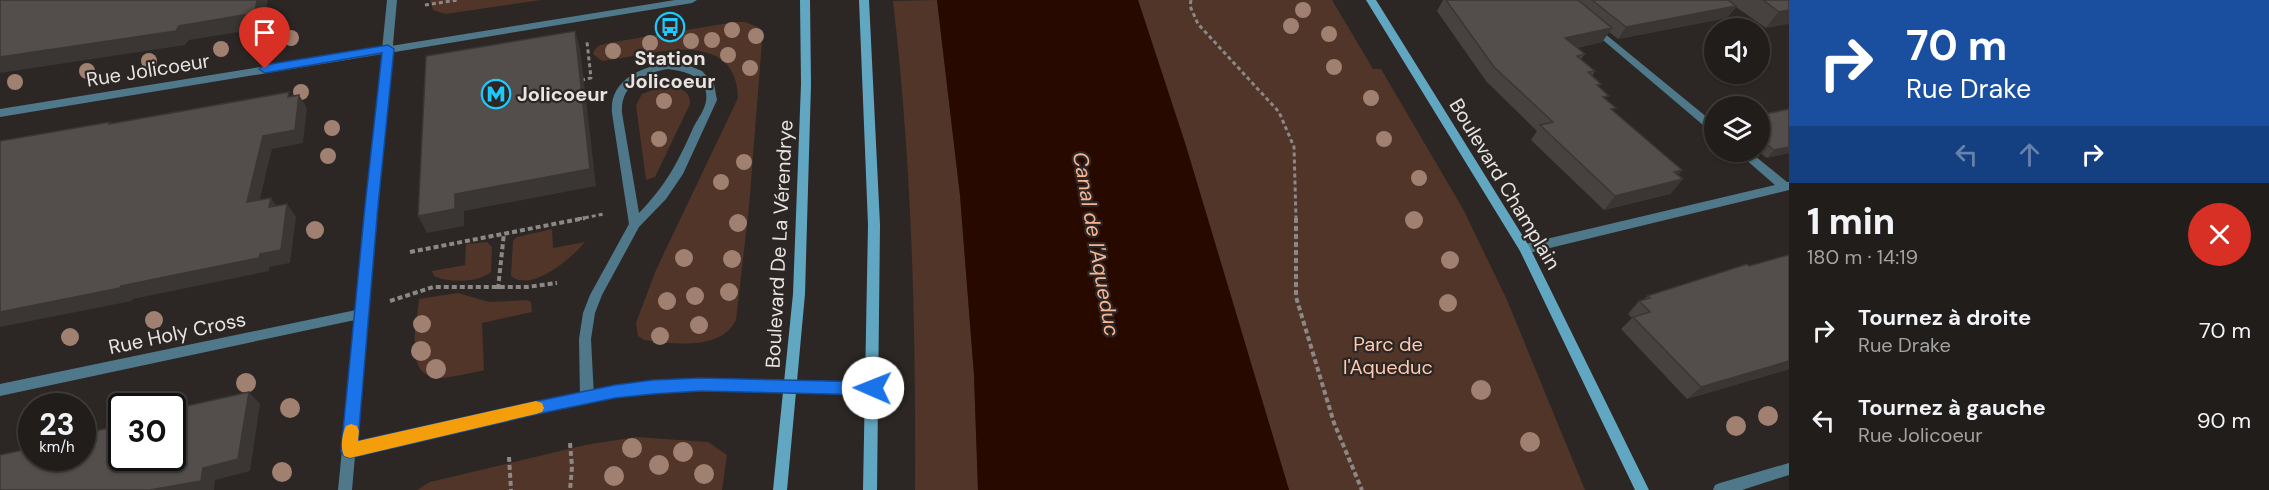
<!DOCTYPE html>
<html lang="fr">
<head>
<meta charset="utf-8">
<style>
	:root { --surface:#211d1b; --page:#292624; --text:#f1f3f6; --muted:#a2a2a3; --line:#3e3b3a }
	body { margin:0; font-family:"DM Sans",sans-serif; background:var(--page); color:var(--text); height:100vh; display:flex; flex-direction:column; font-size:22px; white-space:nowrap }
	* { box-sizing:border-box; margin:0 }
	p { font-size:20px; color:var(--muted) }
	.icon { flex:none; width:33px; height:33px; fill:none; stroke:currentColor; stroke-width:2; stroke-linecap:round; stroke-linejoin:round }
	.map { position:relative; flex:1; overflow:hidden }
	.drawer { display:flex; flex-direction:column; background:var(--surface); width:480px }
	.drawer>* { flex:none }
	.banner { background:#1a4fa0; color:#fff; overflow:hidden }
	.fabs { position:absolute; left:1704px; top:18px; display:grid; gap:12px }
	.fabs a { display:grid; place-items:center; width:66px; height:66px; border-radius:50%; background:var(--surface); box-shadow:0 2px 4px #0004,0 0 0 2px var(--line); font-size:30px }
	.speed { position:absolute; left:18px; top:393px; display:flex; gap:12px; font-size:30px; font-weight:700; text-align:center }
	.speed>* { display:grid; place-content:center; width:78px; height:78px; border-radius:50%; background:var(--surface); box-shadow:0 2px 4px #0004,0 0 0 2px var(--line); line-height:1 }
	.speed small { font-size:15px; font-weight:400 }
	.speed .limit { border:3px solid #111; border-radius:9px; background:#fff; color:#111 }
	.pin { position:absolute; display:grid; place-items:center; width:51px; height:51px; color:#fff; margin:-62px -26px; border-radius:50% 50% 50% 0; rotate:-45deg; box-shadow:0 0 6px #0007 }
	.pin .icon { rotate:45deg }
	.me { position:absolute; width:66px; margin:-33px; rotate:271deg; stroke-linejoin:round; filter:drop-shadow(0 0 4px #0008) }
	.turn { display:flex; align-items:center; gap:21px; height:126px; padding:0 18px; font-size:27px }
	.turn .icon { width:78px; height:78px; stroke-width:2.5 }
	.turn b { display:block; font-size:42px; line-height:51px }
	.lanes { display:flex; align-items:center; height:57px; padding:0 18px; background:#0003; justify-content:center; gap:30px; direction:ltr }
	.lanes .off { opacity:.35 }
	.round { display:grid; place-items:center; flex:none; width:63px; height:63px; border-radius:32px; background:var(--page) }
	.headline { display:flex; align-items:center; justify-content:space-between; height:102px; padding:0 18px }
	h1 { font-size:36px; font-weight:800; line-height:45px }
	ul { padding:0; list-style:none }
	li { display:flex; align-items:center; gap:18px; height:90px; padding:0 18px }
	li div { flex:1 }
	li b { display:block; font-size:22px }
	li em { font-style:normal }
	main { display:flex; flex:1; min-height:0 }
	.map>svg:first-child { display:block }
	.green { fill:#503528 }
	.water { fill:#280900 }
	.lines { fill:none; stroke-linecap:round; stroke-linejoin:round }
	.path-far1 { stroke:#8c8886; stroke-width:3; stroke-dasharray:4 3; stroke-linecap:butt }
	.path { stroke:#8c8886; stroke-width:4; stroke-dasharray:5 3; stroke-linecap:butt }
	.service { fill:#4f798a; fill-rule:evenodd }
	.minor { fill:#4f798a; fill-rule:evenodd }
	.tertiary { fill:#4f798a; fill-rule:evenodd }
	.secondary { fill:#62a7c2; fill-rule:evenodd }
	.tree { fill:#a08070 }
	.wall { fill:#474240 }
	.shaded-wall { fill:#3a3634 }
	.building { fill:#534d4b; stroke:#3a3634; stroke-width:1.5 }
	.route { fill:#1a73e8; stroke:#114b97; stroke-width:1.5 }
	.slow { fill:#f59e0b }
	.labels { text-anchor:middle; stroke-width:4.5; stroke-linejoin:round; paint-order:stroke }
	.poi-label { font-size:20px; font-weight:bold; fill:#e7e4e2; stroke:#2c2724 }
	.street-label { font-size:20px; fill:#e7e4e2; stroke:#2c2724 }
	.park-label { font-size:20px; fill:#fec9af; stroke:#2c2724 }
	.water-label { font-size:21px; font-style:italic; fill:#f7b596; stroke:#2c2724 }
</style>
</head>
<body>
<main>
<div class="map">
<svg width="1789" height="490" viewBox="0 0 1789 490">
	<rect width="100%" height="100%" fill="#2c2724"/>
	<g class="green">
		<polygon points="430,0 541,0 446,14 433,10"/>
		<path d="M937,0L960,195L974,375L978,490H915C916,327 912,164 893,1Z"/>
		<polygon points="1138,0 1332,0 1373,69 1381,69 1463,209 1507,300 1585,490 1289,490 1186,146"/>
		<path d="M735,22H745L758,27L762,41L749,207L736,320C721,351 672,344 644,340L638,336L636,323L656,270L738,98C736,23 645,57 602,61L593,54C595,46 600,45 608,43Z"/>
		<path d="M658,88C671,86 691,86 690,104L655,177L646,180L636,105L642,94Z"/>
		<path d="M552,229L553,248L585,242C572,258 531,293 511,276L513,241L517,237Z"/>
		<path d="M487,242L492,247L491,272C478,283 448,283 434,276L432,271L465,265L466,244Z"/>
		<path d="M458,293L489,302L527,300L531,302L532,312L482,323L484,370C470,373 455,377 441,378C402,379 417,324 419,299Z"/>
		<polygon points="636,437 708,442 727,455 722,490 417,490 430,482 585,445"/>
	</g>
	<polygon class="water" points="937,0 1138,0 1186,146 1289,490 978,490 974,375 960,195"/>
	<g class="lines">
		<g class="path-far1">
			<polyline points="1191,0 1190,6 1198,24 1279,112 1294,147 1296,219"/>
			<polyline points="425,5 458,0"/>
			<polyline points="581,80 591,78 587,42"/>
			<polyline points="578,219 604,214"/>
		</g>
		<g class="path">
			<polyline points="1296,218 1296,297 1334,423 1362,490"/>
			<polyline points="410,252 585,218"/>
			<polyline points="498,289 504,233"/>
			<polyline points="390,301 433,287 527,287 557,283"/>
			<polyline points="570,443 572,467 570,490"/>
			<polyline points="509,457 511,490"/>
		</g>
		<g class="service">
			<polygon points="1593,24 1714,123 1714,132 1710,131 1590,29 1590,25"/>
			<path d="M668,63L685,64L702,71L714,84L717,100L683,174L666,199L639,227L602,295L595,313L591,339L594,397L592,401L587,403L582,401L580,397L579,339L583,313L590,295L629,224L612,113C609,80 641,67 668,63ZM668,69C685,71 710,77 706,101C705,109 698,119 694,126C678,162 667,184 639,213L622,113C620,85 644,73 668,69Z"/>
			<polygon points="1737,152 1750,152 1787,182 1789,182 1789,190 1525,254 1521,252 1519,249 1521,246 1525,244 1775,185"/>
		</g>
		<polygon class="minor" points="387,0 397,0 357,443 533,402 615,386 653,381 701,378 873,382 878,384 880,388 878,392 873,394 701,390 653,393 615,398 533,414 355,456 352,490 338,490 355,320 0,396 0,384 356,310"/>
		<g class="tertiary">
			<polygon points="675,0 697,0 692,3 0,117 0,109"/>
			<polygon points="1789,463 1789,475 1742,490 1713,490 1715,485 1720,483"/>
		</g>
		<g class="secondary">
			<polygon points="800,0 810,0 811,84 805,294 787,490 773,490 793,294 801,84"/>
			<polygon points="859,0 869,0 880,225 877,490 863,490 868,225"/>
			<polygon points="1366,0 1376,0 1529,246 1649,490 1635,490 1520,251"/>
		</g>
	</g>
	<g class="tree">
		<circle cx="1303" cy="10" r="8"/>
		<circle cx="1291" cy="26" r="8"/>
		<circle cx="732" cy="30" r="8"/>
		<circle cx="1329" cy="34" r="8"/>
		<circle cx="756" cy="36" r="8"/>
		<circle cx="291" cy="38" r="8"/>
		<circle cx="712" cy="40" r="8"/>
		<circle cx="691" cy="41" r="8"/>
		<circle cx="254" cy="43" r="8"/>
		<circle cx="650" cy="43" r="8"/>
		<circle cx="221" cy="49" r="8"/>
		<circle cx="613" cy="51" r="8"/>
		<circle cx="728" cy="55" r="8"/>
		<circle cx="149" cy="61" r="8"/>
		<circle cx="1334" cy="67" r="8"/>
		<circle cx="750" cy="68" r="8"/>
		<circle cx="87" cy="71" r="8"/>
		<circle cx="15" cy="82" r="8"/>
		<circle cx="301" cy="92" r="8"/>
		<circle cx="1371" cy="98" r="8"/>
		<circle cx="664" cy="101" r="8"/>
		<circle cx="332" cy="128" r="8"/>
		<circle cx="659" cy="139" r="8"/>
		<circle cx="1384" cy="139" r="8"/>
		<circle cx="328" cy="156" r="8"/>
		<circle cx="744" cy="162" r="8"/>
		<circle cx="1419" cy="178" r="8"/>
		<circle cx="721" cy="182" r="8"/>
		<circle cx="1414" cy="220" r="9"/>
		<circle cx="738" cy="223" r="9"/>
		<circle cx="315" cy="230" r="9"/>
		<circle cx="684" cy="258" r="9"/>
		<circle cx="732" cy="259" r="9"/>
		<circle cx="1450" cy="260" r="9"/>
		<circle cx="729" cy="292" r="9"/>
		<circle cx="695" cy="296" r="9"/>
		<circle cx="667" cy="301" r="9"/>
		<circle cx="1448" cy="303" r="9"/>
		<circle cx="154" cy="320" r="9"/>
		<circle cx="422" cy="324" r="9"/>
		<circle cx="699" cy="325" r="9"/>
		<circle cx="660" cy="336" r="9"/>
		<circle cx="70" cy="337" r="9"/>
		<circle cx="421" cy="351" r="10"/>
		<circle cx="436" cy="369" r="10"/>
		<circle cx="246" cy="383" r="10"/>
		<circle cx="1481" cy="390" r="10"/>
		<circle cx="290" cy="408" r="10"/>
		<circle cx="1768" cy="416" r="10"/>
		<circle cx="1736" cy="426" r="10"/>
		<circle cx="1530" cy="442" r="10"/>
		<circle cx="632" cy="448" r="10"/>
		<circle cx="683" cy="452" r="10"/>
		<circle cx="659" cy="465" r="10"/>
		<circle cx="282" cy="472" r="10"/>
		<circle cx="704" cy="474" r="10"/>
		<circle cx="614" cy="476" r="10"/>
	</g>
	<g class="wall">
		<polygon points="1443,0 1789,0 1766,28 1736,7 1727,18 1618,39 1609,32 1602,42 1577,48 1585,54 1581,59 1595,71 1592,76 1614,112 1682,170 1678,175 1683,179 1670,194 1604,210 1531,140 1537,131 1486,81 1437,11"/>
		<polygon points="1760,115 1789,153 1767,158 1759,152"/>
		<polygon points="1647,296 1789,369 1687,399 1621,329 1632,318 1628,314 1639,301 1644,300"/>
	</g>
	<g class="shaded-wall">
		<polygon points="257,0 268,0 263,28 189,40 185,45 0,73 0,57 179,26"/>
		<polygon points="1736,6 1727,18 1618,39 1626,27"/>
		<polygon points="1789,10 1789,24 1766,28 1779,12"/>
		<polygon points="1612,28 1602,42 1556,52 1565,38"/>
		<polygon points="575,31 580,48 596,186 464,211 464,226 427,233 418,216 455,194"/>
		<polygon points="299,95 307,108 303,143 272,149 256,215 247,202 263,136"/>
		<polygon points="1789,147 1789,153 1767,158 1774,150"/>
		<polygon points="1682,170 1672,182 1683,179 1670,194 1604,210 1615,196 1674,172"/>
		<polygon points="271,198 280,211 269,207"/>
		<polygon points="287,204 296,217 290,263 269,267 269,271 133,299 132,301 0,327 0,312 260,254"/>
		<polygon points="1789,361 1789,369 1687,399 1701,387"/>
		<polygon points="249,392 260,404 250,471 215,480 214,490 150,490 203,468"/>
	</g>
	<g class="building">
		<polygon points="0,0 257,0 255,13 179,26 176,31 0,57"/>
		<polygon points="1446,0 1578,0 1612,28 1565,38 1585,54 1577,56 1595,71 1588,72 1601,84 1597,85 1609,96 1603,97 1616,108 1611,109 1682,170 1674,172 1683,179 1615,196 1540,125 1553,122 1494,67"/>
		<polygon points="1592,0 1728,0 1736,6 1626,27"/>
		<polygon points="1763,0 1789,0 1789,10 1779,12"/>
		<polygon points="575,31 590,169 455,194 455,209 418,216 426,56"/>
		<polygon points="289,92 288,97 299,95 295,130 263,136 247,202 271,198 269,207 287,204 281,250 260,254 259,258 121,286 120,288 0,312 0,141 110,122 109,124"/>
		<polygon points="1789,109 1789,147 1774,150 1760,139 1760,115"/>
		<polygon points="1788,255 1789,256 1789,361 1701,387 1633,317 1650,312 1639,301 1650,298 1647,296 1747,264 1749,266"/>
		<polygon points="249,392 238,459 203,468 201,481 150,490 0,490 0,455 32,448 32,458 82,458 82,434 122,425 122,458 172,458 172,413 181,411 182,407"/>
	</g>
	<polygon class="route" points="388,45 394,49 378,206 358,441 533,402 615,385 653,380 701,378 873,382 878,384 881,388 878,393 873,395 701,391 653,394 615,398 533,415 350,458 344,456 341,451 365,206 382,53 265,73 259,69 265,65"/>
	<path class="slow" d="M536,401L542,403L544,408L542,412L536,414L350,458L344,456C340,447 342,434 346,426L351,424L357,426L359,431L358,441Z"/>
	<defs>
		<g id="bus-ring" transform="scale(1.5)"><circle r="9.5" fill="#2c2724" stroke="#1ec9fd" stroke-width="1.5"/><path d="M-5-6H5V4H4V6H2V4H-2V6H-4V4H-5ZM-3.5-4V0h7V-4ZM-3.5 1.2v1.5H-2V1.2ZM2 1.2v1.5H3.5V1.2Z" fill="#1ec9fd"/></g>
		<g id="metro-ring" transform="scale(1.5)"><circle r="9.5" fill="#2c2724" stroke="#1ec9fd" stroke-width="1.5"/><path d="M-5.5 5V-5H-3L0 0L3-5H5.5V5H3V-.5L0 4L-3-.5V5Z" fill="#1ec9fd"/></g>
	</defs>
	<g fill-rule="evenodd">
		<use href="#bus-ring" x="670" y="27"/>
		<use href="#metro-ring" x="496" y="94"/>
	</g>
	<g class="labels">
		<g class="poi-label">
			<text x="670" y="65">Station<tspan x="670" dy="23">Jolicoeur</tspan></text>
			<text x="517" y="101" text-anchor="start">Jolicoeur</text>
		</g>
		<g class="street-label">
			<text transform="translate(148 70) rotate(-9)" y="7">Rue Jolicoeur</text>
			<text transform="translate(1505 184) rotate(59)" y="7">Boulevard Champlain</text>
			<text transform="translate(779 244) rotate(-87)" y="7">Boulevard De La Vérendrye</text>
			<text transform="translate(177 333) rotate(-12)" y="7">Rue Holy Cross</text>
		</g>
		<g class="park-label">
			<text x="1388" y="351">Parc de<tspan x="1388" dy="23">l'Aqueduc</tspan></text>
		</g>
		<g class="water-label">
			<text transform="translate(1096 244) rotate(80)" y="7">Canal de l'Aqueduc</text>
		</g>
	</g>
</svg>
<div class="fabs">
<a><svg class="icon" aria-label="sound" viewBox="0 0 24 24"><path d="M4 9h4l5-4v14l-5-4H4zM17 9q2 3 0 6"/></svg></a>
<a><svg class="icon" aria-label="layers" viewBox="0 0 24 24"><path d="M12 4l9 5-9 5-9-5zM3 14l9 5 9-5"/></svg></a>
</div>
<div class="speed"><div>23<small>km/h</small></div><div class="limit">30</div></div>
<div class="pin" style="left:265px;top:69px;background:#d93025"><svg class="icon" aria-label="arrive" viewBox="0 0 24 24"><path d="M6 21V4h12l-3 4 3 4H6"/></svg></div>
<svg class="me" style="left:873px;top:388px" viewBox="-20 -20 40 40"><circle r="19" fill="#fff"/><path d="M0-13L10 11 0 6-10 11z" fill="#1a73e8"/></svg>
</div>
<section class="drawer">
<div class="banner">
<div class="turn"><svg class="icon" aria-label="right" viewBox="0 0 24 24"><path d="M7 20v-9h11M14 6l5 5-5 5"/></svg><div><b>70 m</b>Rue Drake</div></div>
<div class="lanes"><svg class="icon off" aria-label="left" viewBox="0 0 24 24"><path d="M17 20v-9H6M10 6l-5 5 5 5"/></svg><svg class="icon off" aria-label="ahead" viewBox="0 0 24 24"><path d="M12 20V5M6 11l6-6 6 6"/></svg><svg class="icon" aria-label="right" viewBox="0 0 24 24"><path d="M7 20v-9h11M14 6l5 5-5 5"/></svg></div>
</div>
<div class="headline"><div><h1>1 min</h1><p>180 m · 14:19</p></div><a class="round" style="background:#d93025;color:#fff"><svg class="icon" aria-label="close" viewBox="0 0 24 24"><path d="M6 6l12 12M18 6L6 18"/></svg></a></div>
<ul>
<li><svg class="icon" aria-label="right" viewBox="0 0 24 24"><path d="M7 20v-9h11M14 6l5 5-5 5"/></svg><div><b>Tournez à droite</b><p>Rue Drake</p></div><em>70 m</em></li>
<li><svg class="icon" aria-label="left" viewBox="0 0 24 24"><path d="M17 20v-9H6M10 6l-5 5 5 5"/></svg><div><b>Tournez à gauche</b><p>Rue Jolicoeur</p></div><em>90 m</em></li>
</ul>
</section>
</main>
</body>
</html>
